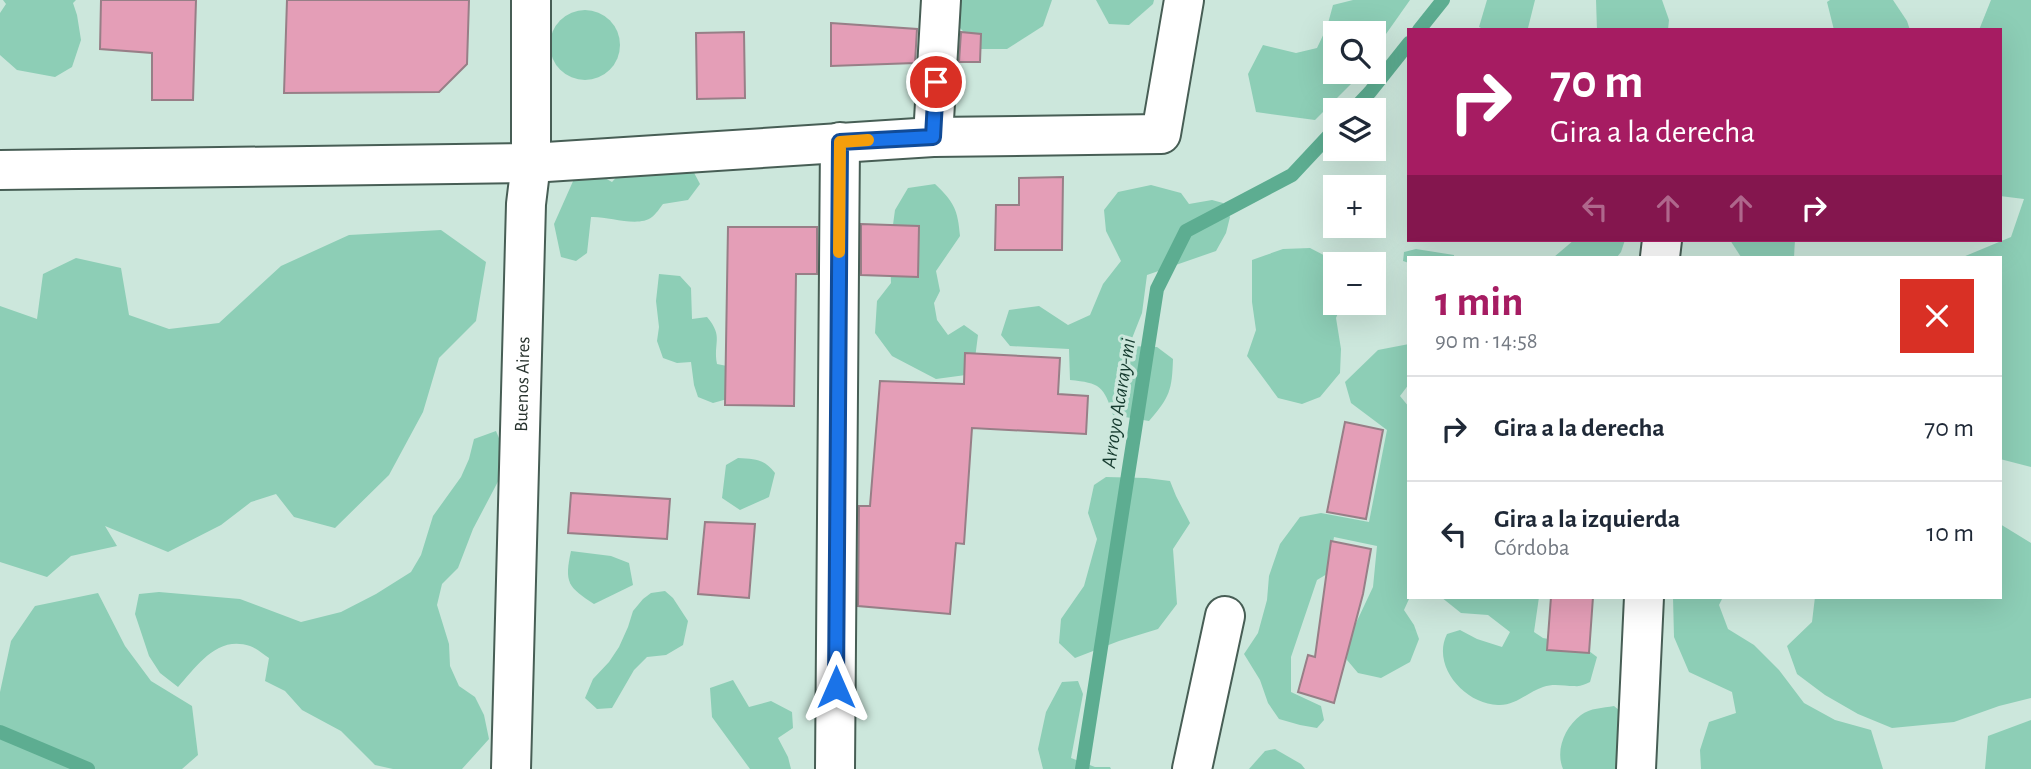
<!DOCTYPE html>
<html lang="es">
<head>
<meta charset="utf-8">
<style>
	:root { --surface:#fff; --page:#f6f6f7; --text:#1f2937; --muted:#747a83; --line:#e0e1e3; --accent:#a61c62 }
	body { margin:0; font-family:"Alegreya Sans",sans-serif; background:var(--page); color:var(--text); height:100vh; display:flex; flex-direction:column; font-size:26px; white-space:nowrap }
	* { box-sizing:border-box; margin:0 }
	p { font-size:23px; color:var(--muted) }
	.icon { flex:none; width:38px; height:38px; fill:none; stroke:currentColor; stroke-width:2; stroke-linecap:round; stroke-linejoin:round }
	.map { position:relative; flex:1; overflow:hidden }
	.panel { position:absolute; left:1407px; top:256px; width:595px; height:343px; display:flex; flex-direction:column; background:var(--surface); border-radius:0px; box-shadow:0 7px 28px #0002 }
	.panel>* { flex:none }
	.top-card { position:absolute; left:1407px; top:28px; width:595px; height:214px; border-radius:0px; box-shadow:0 7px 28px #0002; background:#a61c62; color:#fff; overflow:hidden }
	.controls { position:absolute; left:1323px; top:21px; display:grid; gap:14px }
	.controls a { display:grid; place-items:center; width:63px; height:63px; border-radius:0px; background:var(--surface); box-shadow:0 7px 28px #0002; font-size:35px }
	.pin { position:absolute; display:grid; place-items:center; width:60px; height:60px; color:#fff; margin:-30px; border:4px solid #fff; border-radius:50%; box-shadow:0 2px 7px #0007 }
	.me { position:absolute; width:77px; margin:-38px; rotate:0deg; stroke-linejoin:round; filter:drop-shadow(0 0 5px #0008) }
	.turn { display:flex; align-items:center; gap:24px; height:147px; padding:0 28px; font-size:32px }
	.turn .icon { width:91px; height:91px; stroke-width:2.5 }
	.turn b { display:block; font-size:49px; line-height:60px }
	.lanes { display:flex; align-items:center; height:66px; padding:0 28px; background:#0003; justify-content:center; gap:35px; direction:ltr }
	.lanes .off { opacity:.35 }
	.round { display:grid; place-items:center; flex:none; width:74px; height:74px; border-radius:0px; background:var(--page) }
	.headline { display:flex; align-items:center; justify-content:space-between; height:119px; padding:0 28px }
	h1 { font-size:42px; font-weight:600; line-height:52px; color:var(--accent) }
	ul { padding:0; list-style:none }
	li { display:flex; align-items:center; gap:21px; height:105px; padding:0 28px; border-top:2px solid var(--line) }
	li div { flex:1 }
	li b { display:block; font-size:26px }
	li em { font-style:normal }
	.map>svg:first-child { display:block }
	.green { fill:#8dceb6 }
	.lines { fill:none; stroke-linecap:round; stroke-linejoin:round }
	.stream { stroke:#5dad91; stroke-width:14 }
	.building { fill:#e49eb7; stroke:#977f87; stroke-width:2 }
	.minor-casing { stroke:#475e55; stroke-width:42 }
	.minor { stroke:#fff; stroke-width:38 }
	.route-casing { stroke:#114b97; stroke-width:18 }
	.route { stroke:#1a73e8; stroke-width:12 }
	.slow { stroke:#f59e0b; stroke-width:12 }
	.labels { text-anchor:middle; stroke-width:7; stroke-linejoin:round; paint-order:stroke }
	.street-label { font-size:19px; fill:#28332e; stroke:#cce7dc }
	.water-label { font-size:21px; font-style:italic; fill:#163b2f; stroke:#cce7dc }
</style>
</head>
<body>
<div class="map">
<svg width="2031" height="769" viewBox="0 0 2031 769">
	<rect width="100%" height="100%" fill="#cce7dc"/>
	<g class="green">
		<polygon points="3,0 76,0 73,3 77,15 81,40 72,67 55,77 17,70 0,55 0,13 6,4"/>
		<polygon points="954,0 1052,0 1043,26 1007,49 980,49 960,28"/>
		<polygon points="1096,0 1154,0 1153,4 1129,25 1109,24"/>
		<polygon points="1353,0 1410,0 1374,51 1374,33 1335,33 1335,72 1360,72 1351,84 1315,120 1256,112 1248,74 1263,45 1296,53 1317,48 1327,27 1333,5"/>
		<polygon points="1487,0 1535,0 1528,28 1485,30 1479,27"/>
		<polygon points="1596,0 1662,0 1669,20 1668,30 1597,30"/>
		<polygon points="1830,0 1893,0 1907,21 1910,30 1834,30 1827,2"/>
		<polygon points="1991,0 2031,0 2031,467 2000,459 2000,257 1963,257 2011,237 2024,199 2000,196 2000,30 1979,30"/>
		<circle cx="585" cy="45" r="35"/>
		<path d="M626,167H691L700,184L688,200L663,204C660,208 656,214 652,217C638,228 608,216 591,217L587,253L576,261L561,257L554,224L574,179L594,172L612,182Z"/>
		<path d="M935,184C954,202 958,210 960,236L936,271L940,291L934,303L937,320L948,335L964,325L978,335L973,374L936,379L892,356L875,333L877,301L891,283L890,247L895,210L908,188Z"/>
		<path d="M1151,185L1181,193L1189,204L1212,200L1223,203L1230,217L1226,233L1216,251L1147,275L1142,313L1129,346L1157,347L1173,359C1172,390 1170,397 1149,421L1113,415C1104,386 1100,383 1070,380L1069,349L1010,346L1001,335L1009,310L1039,306L1068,325L1090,315L1103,284L1121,261L1106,231L1104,210L1118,192Z"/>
		<polygon points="441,230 486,262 476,321 439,358 423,412 389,475 335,528 294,517 276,494 251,502 221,525 168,552 105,526 117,546 71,556 47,577 0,562 0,306 37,319 43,274 76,258 121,268 129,315 169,329 219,323 281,266 349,235"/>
		<polygon points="1574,240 1625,240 1621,252 1617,257 1554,257"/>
		<polygon points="1730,240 1795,240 1794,257 1741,257"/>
		<polygon points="1310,248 1341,264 1335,264 1335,303 1342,303 1336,318 1341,349 1340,373 1320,397 1302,404 1278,398 1247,356 1256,330 1252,302 1252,260 1283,249"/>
		<polygon points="1416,249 1454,255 1454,257 1409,257 1409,263 1403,261 1404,252"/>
		<path d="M659,274L680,276L691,288L692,319L707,317C724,337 713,342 717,364L732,367L738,396L713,403L698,397L694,385L691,362L677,363L663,358L657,341L659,327L656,301Z"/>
		<polygon points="1409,344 1409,384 1400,396 1409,407 1409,597 1413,597 1409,599 1404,610 1414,625 1419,639 1410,662 1381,678 1358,673 1347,660 1348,640 1373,587 1377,546 1334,537 1327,574 1317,580 1291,657 1291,692 1321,706 1324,720 1317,728 1300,725 1279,719 1268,703 1260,680 1244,654 1258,633 1267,600 1269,576 1280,544 1300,517 1321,513 1369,522 1387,430 1351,403 1345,382 1378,350"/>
		<path d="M496,431L504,450L503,472L473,529L458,568L442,584L437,605L449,644L450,666L459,686L475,697L484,715L489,739L462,769H393L375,765L341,731L302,710L285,691L265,681L269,658C263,654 256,648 250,646C217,635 197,666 178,687L160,673L149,656L135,614L139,594L159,592L240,599L301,622L341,612L376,594L411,572L421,555L433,516L461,477L469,459L474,439Z"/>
		<path d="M738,458C756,459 764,459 775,473L769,497L740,510L722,498L726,465Z"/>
		<polygon points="1106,477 1146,478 1170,481 1176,496 1190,523 1173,549 1177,604 1158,629 1119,641 1075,658 1059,643 1061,619 1084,586 1097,539 1088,513 1094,485"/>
		<polygon points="2000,524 2031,543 2031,698 1999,706 1954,722 1892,728 1858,714 1825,695 1797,674 1787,646 1812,622 1815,597 2000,597"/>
		<path d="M571,551L611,556L629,563L633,585L594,604C568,587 564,583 571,551Z"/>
		<polygon points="665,591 673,598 688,621 683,645 666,655 647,657 634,670 612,708 597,709 585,698 593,679 609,662 619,647 628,627 633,611 643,599 651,593"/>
		<polygon points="98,593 125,646 151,681 192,706 198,755 182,769 0,769 0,692 11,641 35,606"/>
		<path d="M1441,597H1539L1534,632L1543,638L1581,645L1597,657L1590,682C1585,684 1580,687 1575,686C1563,686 1554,683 1543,687C1528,692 1515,706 1498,705C1465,704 1431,666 1447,634L1460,630L1477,639L1502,647L1510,632L1488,615L1461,613Z"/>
		<polygon points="1673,597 1723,597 1719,605 1728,629 1754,645 1779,670 1804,703 1835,720 1871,730 1883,769 1701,769 1700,750 1709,722 1736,713 1732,692 1689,672 1674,637"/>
		<polygon points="733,680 749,707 771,701 792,712 793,728 778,738 788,757 791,769 750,769 712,717 710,688"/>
		<polygon points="1078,681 1083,694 1071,758 1095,767 1110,767 1111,769 1043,769 1038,749 1046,712 1062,682"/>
		<path d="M1614,706L1629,718L1645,769H1563C1555,750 1565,727 1581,715C1590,708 1603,708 1614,706Z"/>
		<polygon points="2031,720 2031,769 1985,769 1988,736"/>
		<polygon points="1275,749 1301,764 1305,769 1249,769 1265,751"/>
	</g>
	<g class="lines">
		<g class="stream">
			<polyline points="1419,30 1443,0"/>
			<polyline points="1353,110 1370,92 1409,43"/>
			<polyline points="0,732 88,769"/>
			<polyline points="1082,769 1157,289 1186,231 1292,175 1335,129"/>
		</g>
	</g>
	<g class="building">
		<polygon points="101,0 196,0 193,100 152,100 152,53 100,49"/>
		<polygon points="287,0 469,0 467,64 439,92 284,93"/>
		<polygon points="831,23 917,29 915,63 831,66"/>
		<polygon points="744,32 745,98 697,99 696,33"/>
		<polygon points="961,32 981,34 980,62 959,62"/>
		<polygon points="1063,177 1062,250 995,250 996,205 1019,205 1019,178"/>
		<polygon points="861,224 919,226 918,277 861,275"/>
		<polygon points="728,227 817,227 817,274 796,274 794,406 725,405"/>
		<polygon points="965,353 1060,358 1058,394 1088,396 1086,434 972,428 964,544 956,543 950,614 858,606 859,506 870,506 880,381 964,384"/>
		<polygon points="1345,422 1383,430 1366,519 1327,512"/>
		<polygon points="571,493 670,499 667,539 568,533"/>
		<polygon points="705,522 755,524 749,598 698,594"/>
		<polygon points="1331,541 1371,549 1363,594 1334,703 1298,692 1308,655 1315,657"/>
		<polygon points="1551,597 1593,597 1589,653 1547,650"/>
	</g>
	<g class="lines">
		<g class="minor-casing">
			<g id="minor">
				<polyline points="933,137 941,0"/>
				<polyline points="0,170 531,163 933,137 1161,134 1184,0"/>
				<polyline points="1660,257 1662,240"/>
				<path id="s1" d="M511,769L526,204L531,163V0"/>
				<polyline points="835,769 840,142"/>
				<polyline points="1192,769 1225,616"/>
				<polyline points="1636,769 1644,597"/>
			</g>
		</g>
		<use href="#minor" class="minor"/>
	</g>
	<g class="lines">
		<g class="route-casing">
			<polyline id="route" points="836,687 840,142 933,137 936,82"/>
		</g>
		<use href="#route" class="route"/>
		<polyline class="slow" points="839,252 840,142 868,140"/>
	</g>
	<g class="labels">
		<g class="street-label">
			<text dy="7" stroke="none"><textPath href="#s1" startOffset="385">Buenos Aires</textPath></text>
		</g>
		<g class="water-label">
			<text transform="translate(1118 403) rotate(-81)" y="7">Arroyo Acaray-mi</text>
		</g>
	</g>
</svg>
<div class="controls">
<a><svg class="icon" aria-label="search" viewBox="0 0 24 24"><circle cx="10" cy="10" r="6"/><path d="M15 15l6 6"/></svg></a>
<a><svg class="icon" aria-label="layers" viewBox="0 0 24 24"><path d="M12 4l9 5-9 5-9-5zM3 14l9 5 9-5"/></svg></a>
<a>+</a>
<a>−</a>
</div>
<div class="pin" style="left:936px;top:82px;background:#d93025"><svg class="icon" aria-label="arrive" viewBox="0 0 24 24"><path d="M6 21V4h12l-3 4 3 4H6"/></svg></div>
<svg class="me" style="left:836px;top:687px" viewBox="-20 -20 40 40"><path d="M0-17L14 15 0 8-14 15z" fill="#1a73e8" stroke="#fff" stroke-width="4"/></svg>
<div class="top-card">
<div class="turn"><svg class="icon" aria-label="right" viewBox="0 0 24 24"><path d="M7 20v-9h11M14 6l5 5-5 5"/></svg><div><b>70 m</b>Gira a la derecha</div></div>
<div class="lanes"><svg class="icon off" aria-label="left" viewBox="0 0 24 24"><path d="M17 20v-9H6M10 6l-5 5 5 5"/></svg><svg class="icon off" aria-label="ahead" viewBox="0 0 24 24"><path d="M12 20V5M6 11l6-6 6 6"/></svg><svg class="icon off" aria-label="ahead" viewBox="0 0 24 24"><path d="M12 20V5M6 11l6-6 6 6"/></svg><svg class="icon" aria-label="right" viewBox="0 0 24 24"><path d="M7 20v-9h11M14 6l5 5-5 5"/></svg></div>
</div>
<section class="panel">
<div class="headline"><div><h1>1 min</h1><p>90 m · 14:58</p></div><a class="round" style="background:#d93025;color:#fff"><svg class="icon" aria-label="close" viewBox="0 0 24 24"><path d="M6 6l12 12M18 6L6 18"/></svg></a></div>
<ul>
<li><svg class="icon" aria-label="right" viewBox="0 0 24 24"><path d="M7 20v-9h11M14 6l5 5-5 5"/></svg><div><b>Gira a la derecha</b></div><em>70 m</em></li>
<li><svg class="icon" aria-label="left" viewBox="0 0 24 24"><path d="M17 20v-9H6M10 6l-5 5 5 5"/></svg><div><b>Gira a la izquierda</b><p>Córdoba</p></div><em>10 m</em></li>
</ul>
</section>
</div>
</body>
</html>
